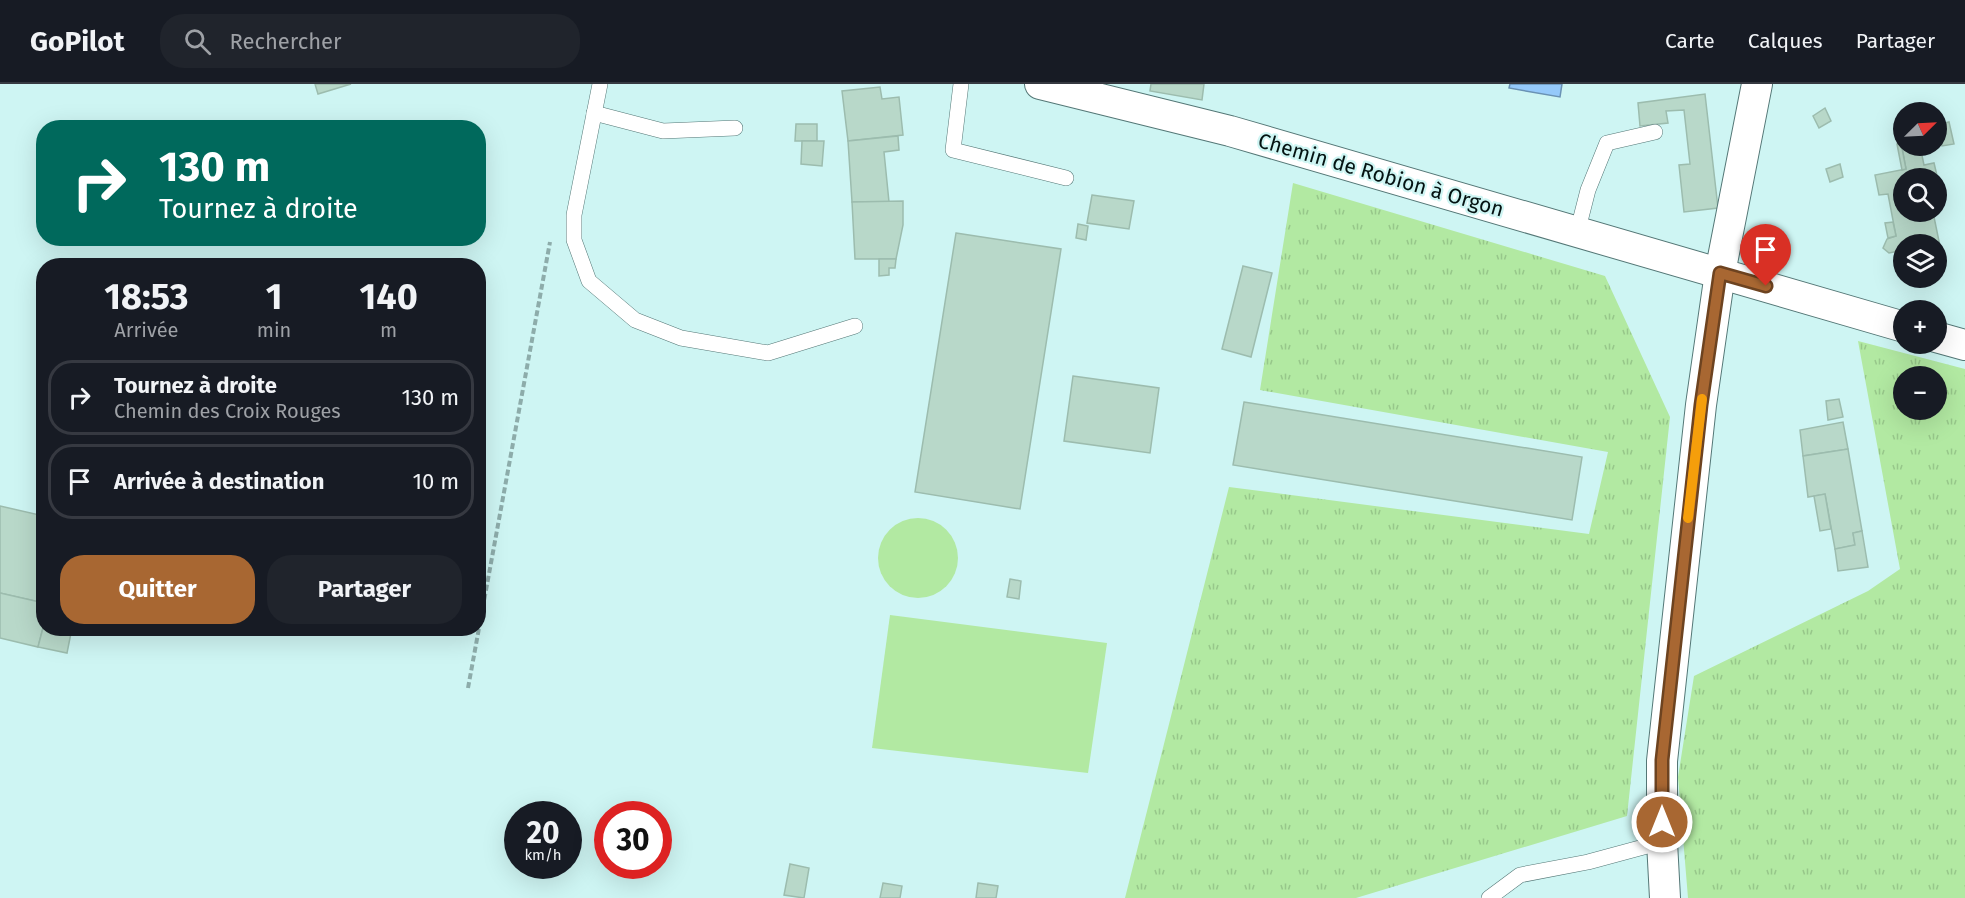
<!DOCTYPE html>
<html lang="fr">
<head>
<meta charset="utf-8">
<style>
	:root { --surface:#171b24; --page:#20242c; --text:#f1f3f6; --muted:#9ea1a6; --line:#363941; --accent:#a86732 }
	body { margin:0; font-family:"Fira Sans",sans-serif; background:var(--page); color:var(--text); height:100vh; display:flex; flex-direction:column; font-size:22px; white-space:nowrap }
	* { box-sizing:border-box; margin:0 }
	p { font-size:20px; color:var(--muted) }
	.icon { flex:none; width:33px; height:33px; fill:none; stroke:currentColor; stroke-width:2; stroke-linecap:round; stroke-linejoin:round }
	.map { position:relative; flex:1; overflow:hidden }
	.drawer { position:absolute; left:36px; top:174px; width:450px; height:378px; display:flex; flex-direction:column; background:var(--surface); border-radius:24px; box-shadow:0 6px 24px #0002 }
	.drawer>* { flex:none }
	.top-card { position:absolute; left:36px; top:36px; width:450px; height:126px; border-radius:24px; box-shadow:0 6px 24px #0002; background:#00695c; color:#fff; overflow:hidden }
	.needle { width:39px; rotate:66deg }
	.fabs { position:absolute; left:1893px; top:18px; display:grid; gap:12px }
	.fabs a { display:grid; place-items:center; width:54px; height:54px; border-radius:50%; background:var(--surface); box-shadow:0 6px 24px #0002; font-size:30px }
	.speed { position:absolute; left:504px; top:717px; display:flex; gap:12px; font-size:30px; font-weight:700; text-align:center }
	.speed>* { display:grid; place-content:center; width:78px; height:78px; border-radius:50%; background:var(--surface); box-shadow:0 6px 24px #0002; line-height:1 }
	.speed small { font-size:15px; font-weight:400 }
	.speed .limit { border:9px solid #d22; background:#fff; color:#111 }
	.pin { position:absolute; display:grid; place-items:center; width:51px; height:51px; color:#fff; margin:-62px -26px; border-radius:50% 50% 50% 0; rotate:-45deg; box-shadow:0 0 6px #0007 }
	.pin .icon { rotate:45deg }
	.me { position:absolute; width:66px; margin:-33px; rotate:0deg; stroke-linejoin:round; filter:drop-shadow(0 0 4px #0008) }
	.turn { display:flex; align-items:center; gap:21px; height:126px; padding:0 24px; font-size:27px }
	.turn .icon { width:78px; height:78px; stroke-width:2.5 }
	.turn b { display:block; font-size:42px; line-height:51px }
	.eta { display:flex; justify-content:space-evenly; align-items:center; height:102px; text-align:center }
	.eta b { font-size:36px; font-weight:700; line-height:42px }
	.primary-button { display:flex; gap:12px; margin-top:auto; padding:12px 24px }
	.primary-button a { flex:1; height:69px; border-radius:24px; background:var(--accent); color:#fff; font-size:24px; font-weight:700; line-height:69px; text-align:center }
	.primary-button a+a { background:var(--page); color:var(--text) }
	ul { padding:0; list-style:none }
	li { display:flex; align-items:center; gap:18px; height:75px; margin:0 12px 9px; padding:0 12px; border:3px solid var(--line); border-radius:24px }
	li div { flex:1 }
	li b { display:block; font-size:22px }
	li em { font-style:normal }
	header { display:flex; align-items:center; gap:36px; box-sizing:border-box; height:84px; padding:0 30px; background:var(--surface); border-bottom:2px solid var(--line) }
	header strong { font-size:28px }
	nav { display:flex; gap:33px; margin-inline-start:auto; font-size:21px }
	.search { width:420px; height:54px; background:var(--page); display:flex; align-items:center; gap:15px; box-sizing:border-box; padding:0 21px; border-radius:24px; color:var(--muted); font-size:22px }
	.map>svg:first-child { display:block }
	.grass { fill:url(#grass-tufts); fill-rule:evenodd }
	.pitch { fill:#b2e9a2 }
	.water { fill:#95c9fa; stroke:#6a92b4; stroke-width:1.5 }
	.building { fill:#b8d8c9; stroke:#9cbcae; stroke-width:1.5 }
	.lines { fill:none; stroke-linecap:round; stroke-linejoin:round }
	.service-casing { stroke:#547776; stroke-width:16 }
	.minor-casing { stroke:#547776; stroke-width:32 }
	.path { stroke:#8dacaa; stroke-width:4; stroke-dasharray:6 3; stroke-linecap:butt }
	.service { stroke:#fff; stroke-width:15 }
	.minor { stroke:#fff; stroke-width:30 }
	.route-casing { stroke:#6d4320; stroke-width:15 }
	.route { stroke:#a86732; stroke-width:10 }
	.slow { stroke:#f59e0b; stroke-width:10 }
	.labels { text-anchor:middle; stroke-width:4.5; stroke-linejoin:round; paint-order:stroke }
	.street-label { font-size:21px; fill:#041211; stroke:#cef5f3 }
</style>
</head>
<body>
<header>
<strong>GoPilot</strong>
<div class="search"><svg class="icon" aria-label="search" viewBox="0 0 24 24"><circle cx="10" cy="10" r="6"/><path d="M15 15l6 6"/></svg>Rechercher</div>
<nav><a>Carte</a><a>Calques</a><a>Partager</a></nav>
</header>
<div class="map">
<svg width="1965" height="814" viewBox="0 0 1965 814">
	<defs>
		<pattern id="grass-tufts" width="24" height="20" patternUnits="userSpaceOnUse" patternTransform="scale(1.5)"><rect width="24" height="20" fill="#b2e9a2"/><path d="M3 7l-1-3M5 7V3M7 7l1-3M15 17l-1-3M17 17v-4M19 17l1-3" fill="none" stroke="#97c78a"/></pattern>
	</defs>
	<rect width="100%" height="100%" fill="#cef5f3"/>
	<g class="grass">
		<polygon points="1293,99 1605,192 1670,333 1627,732 1356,814 1125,814 1229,403 1589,450 1608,368 1260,306"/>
		<path d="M1858,257L1965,285V814H1688L1678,693L1694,592L1868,507L1900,485ZM1904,292H1936V326H1904Z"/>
	</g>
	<g class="pitch">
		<circle cx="918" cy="474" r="40"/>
		<polygon points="890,531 1107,559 1088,689 872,664"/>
	</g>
	<polygon class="water" points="1510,0 1562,0 1560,13 1509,4"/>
	<g class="building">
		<polygon points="315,0 351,0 318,10"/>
		<polygon points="1151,0 1204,0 1202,16 1150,7"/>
		<polygon points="880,3 882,15 899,13 903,51 848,57 842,7"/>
		<polygon points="1705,10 1718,124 1684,128 1679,81 1690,80 1684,26 1666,27 1668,39 1640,42 1638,19"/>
		<polygon points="1825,24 1831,37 1819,44 1813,32"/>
		<polygon points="1949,38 1954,60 1942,62 1936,41"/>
		<polygon points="796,40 817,40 817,57 795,57"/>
		<polygon points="898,52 899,66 884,68 889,118 852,118 848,57"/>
		<polygon points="802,57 824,57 822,82 801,80"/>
		<polygon points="1901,59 1904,59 1904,62 1920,62 1924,81 1934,79 1939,100 1936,100 1936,94 1904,94 1904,128 1933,128 1941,167 1936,168 1936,160 1904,160 1904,174 1900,175 1899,167 1889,169 1883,164 1887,155 1896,152 1888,110 1879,111 1875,91 1906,85"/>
		<polygon points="1901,59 1906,85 1902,86 1897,60"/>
		<polygon points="1840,80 1843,93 1830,98 1826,85"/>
		<polygon points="1092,111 1134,117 1129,145 1087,139"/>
		<polygon points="903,117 903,141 896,175 855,175 852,118"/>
		<polygon points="1893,138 1896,152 1888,154 1885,139"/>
		<polygon points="1078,140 1088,142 1086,156 1076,154"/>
		<polygon points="956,149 1061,165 1020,425 915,408"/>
		<polygon points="879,175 896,175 895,184 889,184 889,191 879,192"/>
		<polygon points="1243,182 1272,189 1251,273 1222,265"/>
		<polygon points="1073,292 1159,304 1150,369 1064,357"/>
		<polygon points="1839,315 1843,333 1828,336 1826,317"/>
		<polygon points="1244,318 1582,373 1572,436 1233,381"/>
		<polygon points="1843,338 1848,365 1803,372 1800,346"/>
		<polygon points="1848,365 1862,447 1853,449 1855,461 1835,465 1825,410 1808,413 1803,372"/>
		<polygon points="1825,410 1831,445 1820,447 1814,412"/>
		<polygon points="0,422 44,432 44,519 0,509"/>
		<polygon points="1862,447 1868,483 1838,487 1835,465 1855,461 1853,449"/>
		<polygon points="1010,495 1021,497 1019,515 1007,513"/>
		<polygon points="0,509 44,519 44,540 38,563 0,554"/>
		<polygon points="44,540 44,544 72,544 67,569 38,563"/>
		<polygon points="790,780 809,784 804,814 784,811"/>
		<polygon points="883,799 902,802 900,814 880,814"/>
		<polygon points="978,799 998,802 996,814 976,814"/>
	</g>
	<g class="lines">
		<g class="service-casing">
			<g id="service">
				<polyline points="600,0 574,131 574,156 589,197 635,236 681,254 768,269 855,242"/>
				<polyline points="961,0 953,66 1066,94"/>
				<polyline points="594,29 663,47 735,44"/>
				<polyline points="1577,149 1588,106 1607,59 1655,48"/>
				<polyline points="1489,814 1520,791 1588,778 1662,758"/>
			</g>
		</g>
		<g class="minor-casing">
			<g id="minor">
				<polyline points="1040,0 1230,47 1904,243"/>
				<polyline points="1936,253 1965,261"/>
				<polyline points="1665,814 1662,758 1662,677 1701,321 1720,189 1757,0"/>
			</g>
		</g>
		<polyline class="path" points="468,604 550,158"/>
		<use href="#service" class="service"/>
		<use href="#minor" class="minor"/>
	</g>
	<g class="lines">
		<g class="route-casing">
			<polyline id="route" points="1662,738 1662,676 1701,321 1720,189 1766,202"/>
		</g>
		<use href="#route" class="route"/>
		<polyline class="slow" points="1688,434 1702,315"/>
	</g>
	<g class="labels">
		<g class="street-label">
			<text transform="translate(1381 91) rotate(16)" y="7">Chemin de Robion à Orgon</text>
		</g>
	</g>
</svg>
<div class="fabs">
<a><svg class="needle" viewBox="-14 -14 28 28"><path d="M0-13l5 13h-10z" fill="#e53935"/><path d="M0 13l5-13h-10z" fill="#9ea1a6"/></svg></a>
<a><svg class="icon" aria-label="search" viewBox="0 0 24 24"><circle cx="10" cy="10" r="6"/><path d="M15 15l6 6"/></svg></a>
<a><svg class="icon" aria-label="layers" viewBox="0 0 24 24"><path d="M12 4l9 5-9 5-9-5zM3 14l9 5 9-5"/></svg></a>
<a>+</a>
<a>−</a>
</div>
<div class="speed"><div>20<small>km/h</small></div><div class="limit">30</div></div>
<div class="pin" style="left:1766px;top:202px;background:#d93025"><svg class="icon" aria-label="arrive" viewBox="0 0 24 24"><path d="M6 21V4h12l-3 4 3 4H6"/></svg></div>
<svg class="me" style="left:1662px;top:738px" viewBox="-20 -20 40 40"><circle r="17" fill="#a86732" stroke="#fff" stroke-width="3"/><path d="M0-11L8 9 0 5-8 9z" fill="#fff"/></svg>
<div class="top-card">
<div class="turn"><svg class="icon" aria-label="right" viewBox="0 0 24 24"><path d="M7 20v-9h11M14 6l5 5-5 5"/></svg><div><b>130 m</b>Tournez à droite</div></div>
</div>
<section class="drawer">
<div class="eta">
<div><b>18:53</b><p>Arrivée</p></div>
<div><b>1</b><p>min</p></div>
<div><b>140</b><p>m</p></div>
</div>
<ul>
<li><svg class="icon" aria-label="right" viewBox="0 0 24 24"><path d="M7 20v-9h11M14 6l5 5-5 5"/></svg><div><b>Tournez à droite</b><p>Chemin des Croix Rouges</p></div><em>130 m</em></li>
<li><svg class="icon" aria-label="arrive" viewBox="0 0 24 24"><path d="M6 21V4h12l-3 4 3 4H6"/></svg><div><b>Arrivée à destination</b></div><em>10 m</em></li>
</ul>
<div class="primary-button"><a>Quitter</a><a>Partager</a></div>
</section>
</div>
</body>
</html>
